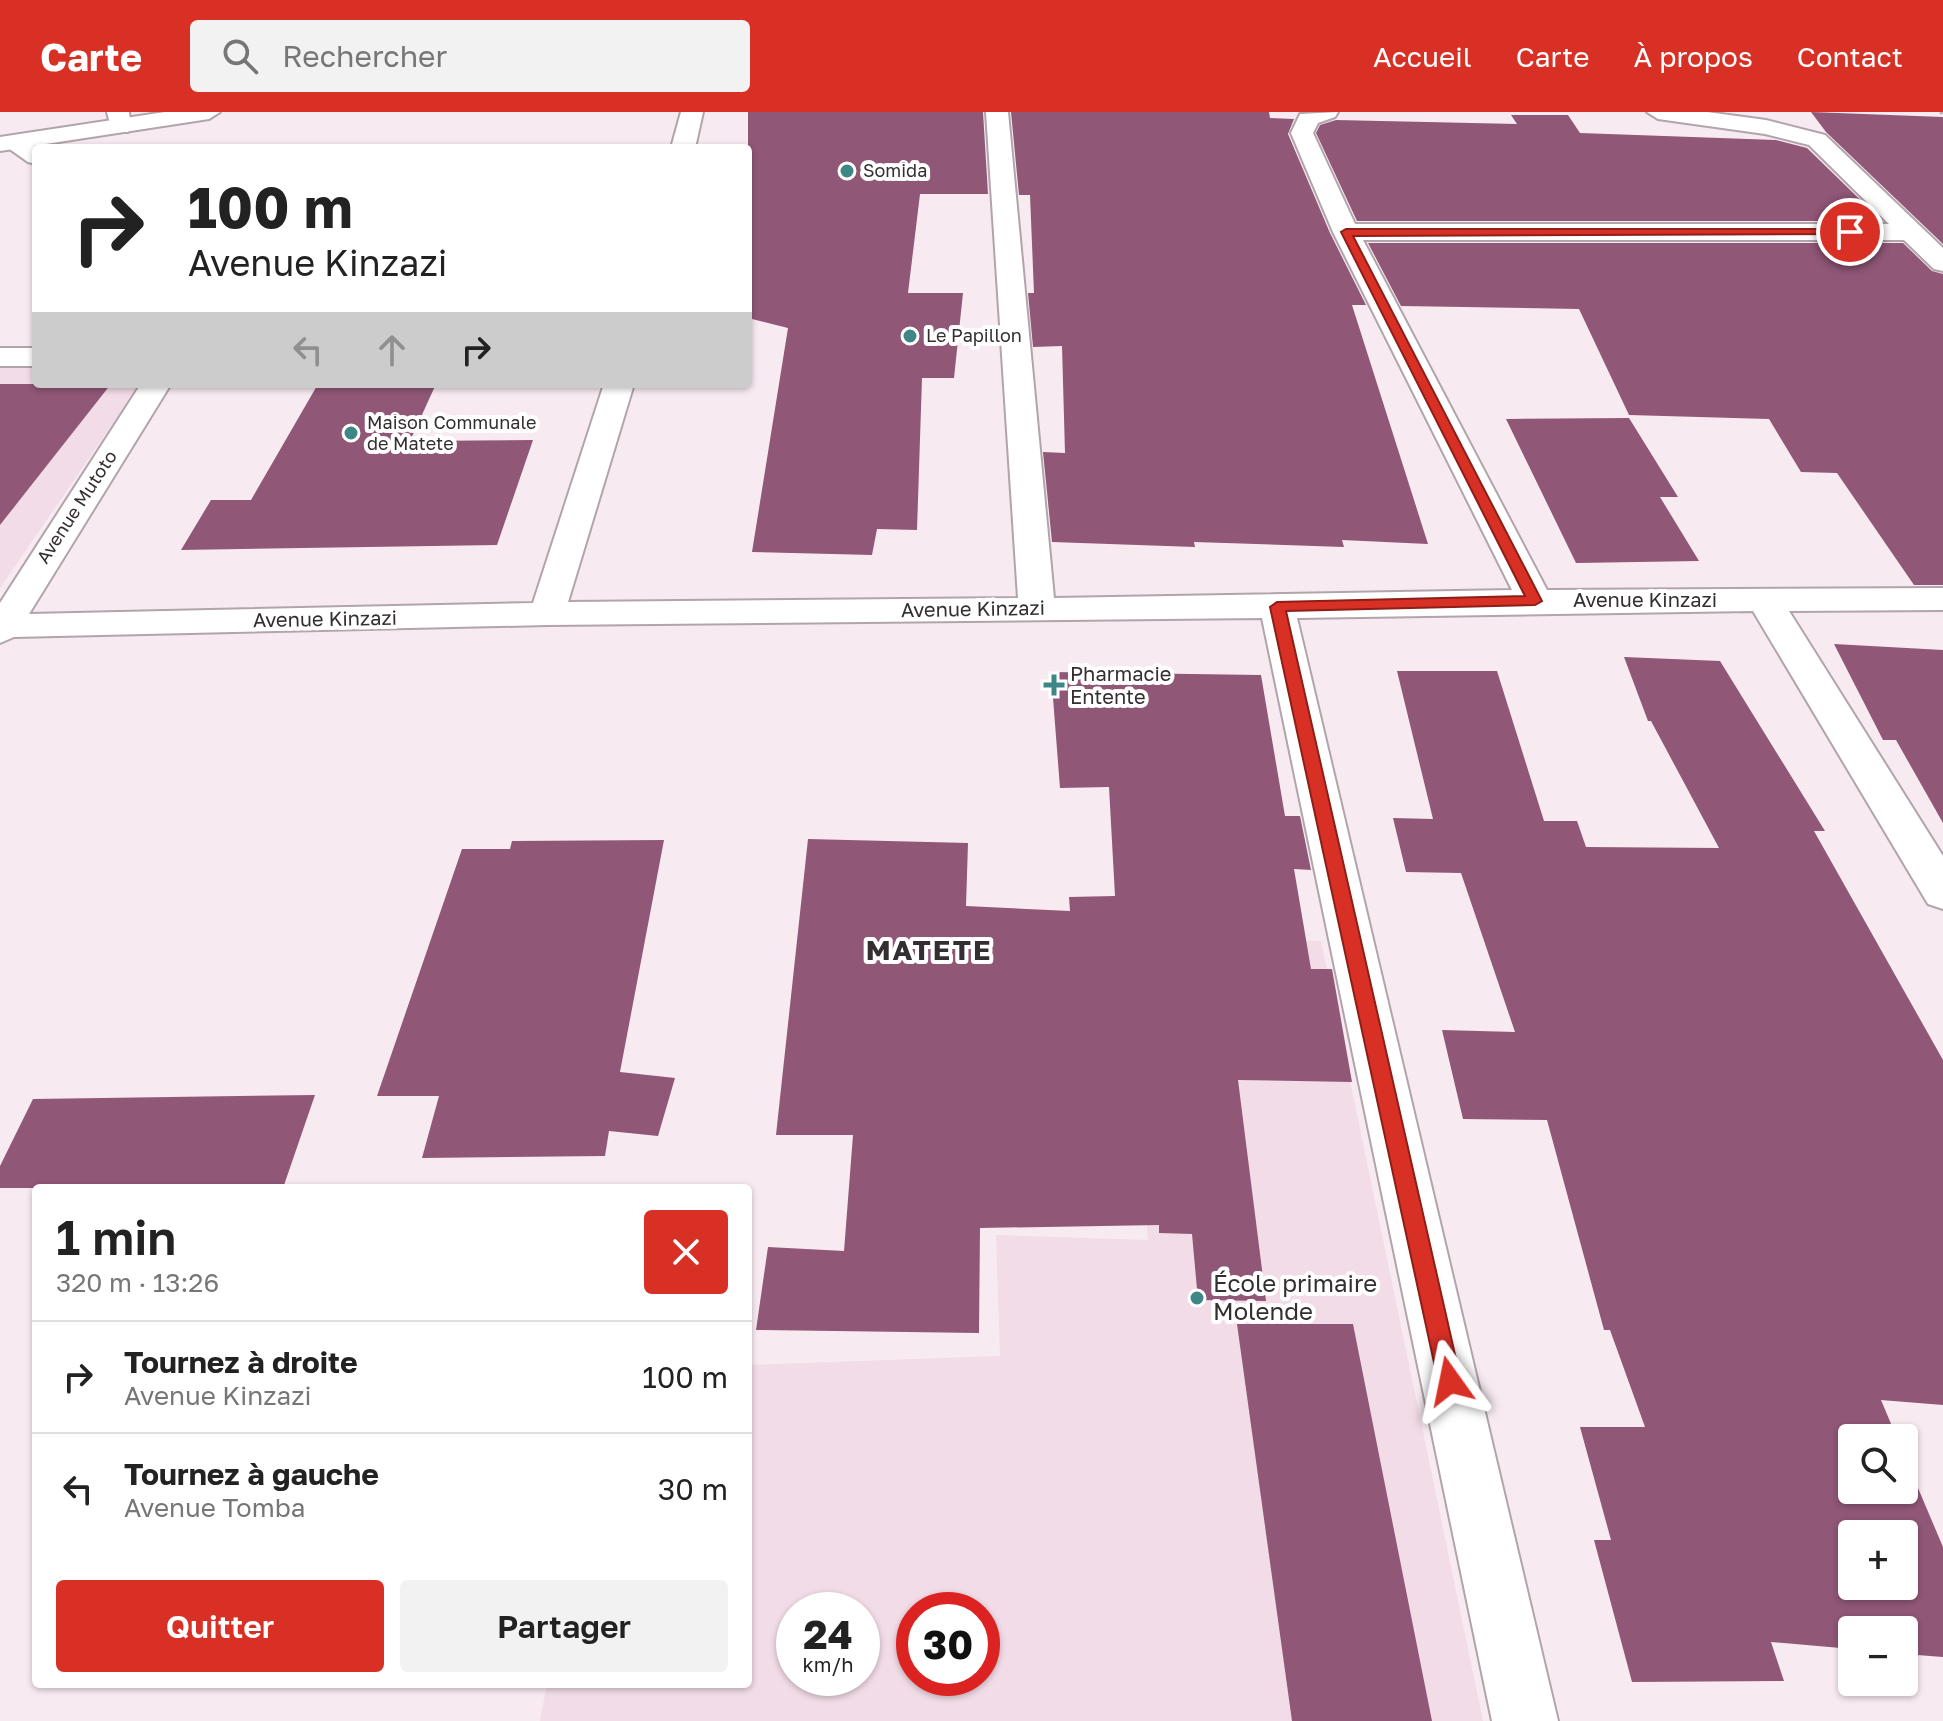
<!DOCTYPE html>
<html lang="fr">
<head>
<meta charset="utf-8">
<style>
	:root { --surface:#fff; --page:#f2f2f2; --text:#222; --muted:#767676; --line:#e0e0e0; --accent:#d93025 }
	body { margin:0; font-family:"Golos Text",sans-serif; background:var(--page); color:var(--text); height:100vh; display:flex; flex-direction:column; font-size:30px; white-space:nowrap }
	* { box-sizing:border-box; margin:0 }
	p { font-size:26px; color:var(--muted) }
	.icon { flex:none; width:44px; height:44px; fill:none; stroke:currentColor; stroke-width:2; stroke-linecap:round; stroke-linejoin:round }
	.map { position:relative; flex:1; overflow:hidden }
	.panel { position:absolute; left:32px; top:1072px; width:720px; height:504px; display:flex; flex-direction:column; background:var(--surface); border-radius:8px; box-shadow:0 2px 6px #0004 }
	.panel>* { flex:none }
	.banner { position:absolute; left:32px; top:32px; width:720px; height:244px; border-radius:8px; box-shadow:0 2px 6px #0004; background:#fff; color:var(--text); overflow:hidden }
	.tools { position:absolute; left:1838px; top:1312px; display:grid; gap:16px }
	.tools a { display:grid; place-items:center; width:80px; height:80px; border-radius:8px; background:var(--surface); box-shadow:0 2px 6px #0004; font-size:40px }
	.speed { position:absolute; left:776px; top:1480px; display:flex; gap:16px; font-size:40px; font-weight:700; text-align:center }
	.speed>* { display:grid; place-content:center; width:104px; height:104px; border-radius:50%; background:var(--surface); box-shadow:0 2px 6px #0004; line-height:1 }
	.speed small { font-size:20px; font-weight:400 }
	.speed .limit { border:12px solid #d22; background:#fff; color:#111 }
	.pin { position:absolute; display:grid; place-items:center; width:68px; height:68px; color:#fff; margin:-34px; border:4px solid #fff; border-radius:50%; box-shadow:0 2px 8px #0007 }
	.me { position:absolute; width:88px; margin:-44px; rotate:348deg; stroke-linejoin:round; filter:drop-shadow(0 0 6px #0008) }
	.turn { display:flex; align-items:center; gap:28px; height:168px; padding:0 24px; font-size:36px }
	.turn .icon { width:104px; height:104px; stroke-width:2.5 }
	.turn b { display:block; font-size:56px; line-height:68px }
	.lanes { display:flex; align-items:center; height:76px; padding:0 24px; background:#0003; justify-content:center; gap:40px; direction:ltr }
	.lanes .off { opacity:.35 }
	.round { display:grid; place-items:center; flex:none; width:84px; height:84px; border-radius:8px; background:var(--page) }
	.head { display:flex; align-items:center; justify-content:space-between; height:136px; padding:0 24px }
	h1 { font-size:48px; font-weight:600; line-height:60px }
	.action { display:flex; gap:16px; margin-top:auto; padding:16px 24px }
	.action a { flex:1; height:92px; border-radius:8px; background:var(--accent); color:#fff; font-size:32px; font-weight:600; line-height:92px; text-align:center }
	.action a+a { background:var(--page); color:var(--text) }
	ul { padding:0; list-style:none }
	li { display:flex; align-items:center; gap:24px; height:112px; padding:0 24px; border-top:2px solid var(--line) }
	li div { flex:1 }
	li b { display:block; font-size:30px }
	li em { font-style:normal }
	header { display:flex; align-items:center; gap:48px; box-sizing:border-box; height:112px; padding:0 40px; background:var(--accent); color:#fff }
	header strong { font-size:38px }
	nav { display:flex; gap:44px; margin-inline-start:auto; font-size:28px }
	.search { width:560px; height:72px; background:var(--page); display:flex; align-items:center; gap:20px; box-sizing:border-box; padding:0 28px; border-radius:8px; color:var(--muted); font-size:30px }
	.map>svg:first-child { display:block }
	.built { fill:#f2dce7; fill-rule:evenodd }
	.building { fill:#905777; fill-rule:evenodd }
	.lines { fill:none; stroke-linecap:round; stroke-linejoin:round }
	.minor-casing { stroke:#b1a4ab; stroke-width:4 }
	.tertiary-casing { stroke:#b1a4ab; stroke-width:4 }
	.path { stroke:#bdb1b7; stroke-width:3; stroke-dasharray:3 3; stroke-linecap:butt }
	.minor { fill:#fff; fill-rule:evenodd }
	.tertiary { fill:#fff; fill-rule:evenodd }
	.route { fill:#d93025; stroke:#8d1f18; stroke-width:2 }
	.poi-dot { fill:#3f8787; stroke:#fff; stroke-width:3 }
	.labels { text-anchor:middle; stroke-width:8; stroke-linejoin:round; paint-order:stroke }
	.far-poi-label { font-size:18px; fill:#332e31; stroke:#fff; text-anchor:start }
	.far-street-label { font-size:18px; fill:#332e31; stroke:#fff }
	.street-label { font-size:20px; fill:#332e31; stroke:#fff }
	.poi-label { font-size:20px; fill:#332e31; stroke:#fff; text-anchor:start }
	.near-poi-label { font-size:24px; fill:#332e31; stroke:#fff; text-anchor:start }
	.district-label { font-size:28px; font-weight:bold; letter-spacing:2px; fill:#332e31; stroke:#fff }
</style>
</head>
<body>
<header>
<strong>Carte</strong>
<div class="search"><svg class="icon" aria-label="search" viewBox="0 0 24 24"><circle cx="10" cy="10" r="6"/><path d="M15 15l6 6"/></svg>Rechercher</div>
<nav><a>Accueil</a><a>Carte</a><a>À propos</a><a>Contact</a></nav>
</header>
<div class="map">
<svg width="1943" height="1609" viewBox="0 0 1943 1609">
	<rect width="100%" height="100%" fill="#f8eaf1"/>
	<g class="built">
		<polygon points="0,252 36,252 36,272 140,272 0,476"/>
		<path d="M1222,828L1321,829L1483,1609H540L547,1572H748V1253L1000,1244L996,1123L1148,1128L1124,863ZM794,1498H862V1566H794ZM914,1498H982V1566H914Z"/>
	</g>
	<g class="building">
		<polygon points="748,0 983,0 988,82 920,82 908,181 963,181 954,266 922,266 917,418 877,417 872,443 752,440 788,216 748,206"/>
		<polygon points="1011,0 1269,0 1270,6 1294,7 1288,22 1330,121 1366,193 1352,193 1428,432 1342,428 1344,435 1194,430 1195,435 1052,430 1043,340 1065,341 1062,234 1033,235 1028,181 1034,181 1030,83 1019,83"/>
		<polygon points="1811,0 1943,5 1943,132 1826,20"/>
		<polygon points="1511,3 1568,3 1580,21 1776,28 1807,36 1882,109 1357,109 1316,21 1320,13 1336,8 1517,12"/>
		<polygon points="1368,131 1903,131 1932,159 1943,162 1943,473 1914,473 1837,361 1801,360 1769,307 1629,303 1579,197 1401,194"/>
		<polygon points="0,272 111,272 0,413"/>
		<polygon points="318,272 436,272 410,329 533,328 497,433 181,438 211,388 251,388"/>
		<polygon points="1629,306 1678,385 1660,385 1699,449 1576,451 1506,307"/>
		<polygon points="1834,532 1943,538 1943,711 1896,628 1883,628"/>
		<path d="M1624,545L1720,549L1825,719H1814L1943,948V1293L1881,1288L1897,1326H1852V1378H1904V1343L1943,1435V1545L1904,1542V1518H1852V1537L1771,1530L1784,1569L1632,1570L1594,1428H1611L1580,1315H1645L1610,1218H1604L1547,1008L1463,1007L1442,918L1515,920L1461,761L1406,760L1393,706L1433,707L1397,559H1497L1544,709H1577L1586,735L1719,736L1651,609H1648ZM1852,1422H1904V1474H1852Z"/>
		<polygon points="1051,560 1261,563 1285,704 1300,704 1311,758 1294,757 1311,857 1332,857 1352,970 1238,968 1266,1189 1198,1188 1192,1122 1159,1121 1159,1113 980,1116 979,1221 756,1218 768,1135 844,1139 853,1023 776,1023 808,727 968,731 966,794 1070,799 1069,785 1115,784 1109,675 1060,676"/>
		<polygon points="664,728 620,960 675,966 658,1024 609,1019 605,1044 422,1046 439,984 377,984 462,737 510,737 512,729"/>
		<polygon points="315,983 283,1076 0,1076 0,1054 33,987"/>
		<polygon points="1237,1212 1353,1212 1432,1609 1292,1609"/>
	</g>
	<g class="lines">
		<g class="minor-casing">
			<g id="minor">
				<polygon points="107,0 129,0 131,15 128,20 112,20"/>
				<polygon points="681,0 703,0 695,36 671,36"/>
				<polygon points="986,0 1008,0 1054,486 1512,478 1333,120 1291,21 1300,2 1338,0 1335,5 1318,11 1313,21 1355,112 1889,112 1809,33 1765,22 1658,7 1647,0 1707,0 1766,8 1825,23 1943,136 1943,159 1934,157 1904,128 1363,128 1547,478 1943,476 1943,498 1789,499 1943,744 1943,797 1928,792 1753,499 1297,506 1558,1609 1492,1609 1262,506 547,513 14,525 0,531 0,491 141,272 171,272 29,502 533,491 604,272 634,272 568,490 1018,486"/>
				<polygon points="13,24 38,36 36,52 28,50 1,31 5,26"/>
				<rect x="0" y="236" width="36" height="18"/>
			</g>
		</g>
		<g class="tertiary-casing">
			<polygon id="tertiary" points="165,0 220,0 209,7 0,39 0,25"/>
		</g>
		<polyline class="path" points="1940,0 1943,2"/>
		<use href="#minor" class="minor"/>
		<use href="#tertiary" class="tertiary"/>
	</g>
	<polygon class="route" points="1850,117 1854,118 1854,122 1353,124 1542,489 1535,493 1286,499 1461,1269 1458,1277 1450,1280 1441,1277 1438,1269 1270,495 1277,490 1525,484 1341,120 1346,117"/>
	<g class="poi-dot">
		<circle cx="847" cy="59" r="8"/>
		<circle cx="910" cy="224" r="8"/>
		<circle cx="351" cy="321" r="8"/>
		<path d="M1050 561h8v8h8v8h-8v8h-8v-8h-8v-8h8z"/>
		<circle cx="1197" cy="1186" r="8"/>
	</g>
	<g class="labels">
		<g class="far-poi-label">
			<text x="863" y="65">Somida</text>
			<text x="926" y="230">Le Papillon</text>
			<text x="367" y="317">Maison Communale<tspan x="367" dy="21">de Matete</tspan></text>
		</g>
		<g class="far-street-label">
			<text transform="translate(77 395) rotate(-57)" y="6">Avenue Mutoto</text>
		</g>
		<g class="street-label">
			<text x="1645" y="495">Avenue Kinzazi</text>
			<text transform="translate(973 497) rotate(-1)" y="7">Avenue Kinzazi</text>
			<text transform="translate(325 507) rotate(-1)" y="7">Avenue Kinzazi</text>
		</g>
		<g class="poi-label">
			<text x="1070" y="569">Pharmacie<tspan x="1070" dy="23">Entente</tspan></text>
		</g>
		<g class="near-poi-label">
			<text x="1213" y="1180">École primaire<tspan x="1213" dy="28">Molende</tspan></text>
		</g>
		<g class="district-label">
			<text x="929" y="848">MATETE</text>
		</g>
	</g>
</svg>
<div class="tools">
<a><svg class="icon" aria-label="search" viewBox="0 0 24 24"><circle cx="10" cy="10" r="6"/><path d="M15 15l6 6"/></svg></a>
<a>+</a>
<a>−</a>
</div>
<div class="speed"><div>24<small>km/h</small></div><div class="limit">30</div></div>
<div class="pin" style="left:1850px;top:120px;background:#d93025"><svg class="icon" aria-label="arrive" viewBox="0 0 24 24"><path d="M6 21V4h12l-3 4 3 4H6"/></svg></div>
<svg class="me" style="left:1450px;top:1269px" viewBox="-20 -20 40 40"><path d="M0-17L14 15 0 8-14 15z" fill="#d93025" stroke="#fff" stroke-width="4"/></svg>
<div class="banner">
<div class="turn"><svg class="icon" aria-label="right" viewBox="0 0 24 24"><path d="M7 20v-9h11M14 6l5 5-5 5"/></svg><div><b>100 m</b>Avenue Kinzazi</div></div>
<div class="lanes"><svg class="icon off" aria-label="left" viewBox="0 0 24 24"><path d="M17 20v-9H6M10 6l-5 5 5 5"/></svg><svg class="icon off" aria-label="ahead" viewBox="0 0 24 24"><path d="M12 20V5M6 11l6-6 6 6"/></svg><svg class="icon" aria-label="right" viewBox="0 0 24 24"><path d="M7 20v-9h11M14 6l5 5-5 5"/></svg></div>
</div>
<section class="panel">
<div class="head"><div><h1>1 min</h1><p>320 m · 13:26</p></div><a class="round" style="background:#d93025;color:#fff"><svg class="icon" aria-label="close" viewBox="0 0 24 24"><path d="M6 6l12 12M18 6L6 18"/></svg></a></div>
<ul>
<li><svg class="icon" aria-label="right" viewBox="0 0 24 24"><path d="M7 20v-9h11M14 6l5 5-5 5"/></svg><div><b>Tournez à droite</b><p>Avenue Kinzazi</p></div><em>100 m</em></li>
<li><svg class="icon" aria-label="left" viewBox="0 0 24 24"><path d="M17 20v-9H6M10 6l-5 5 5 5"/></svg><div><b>Tournez à gauche</b><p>Avenue Tomba</p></div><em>30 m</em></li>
</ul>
<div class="action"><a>Quitter</a><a>Partager</a></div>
</section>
</div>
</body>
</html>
